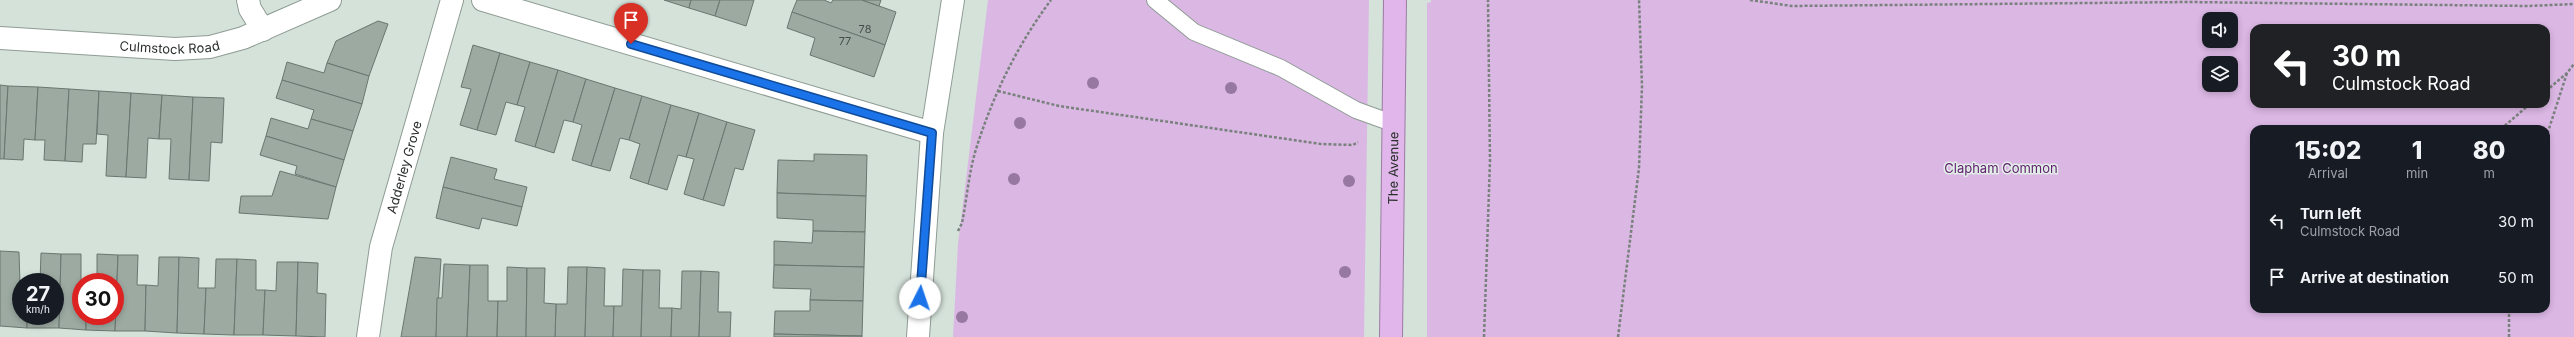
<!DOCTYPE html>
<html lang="en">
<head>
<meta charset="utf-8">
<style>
	:root { --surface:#171b24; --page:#242831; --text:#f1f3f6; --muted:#9ea1a6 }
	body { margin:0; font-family:Inter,sans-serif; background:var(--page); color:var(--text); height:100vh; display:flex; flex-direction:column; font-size:15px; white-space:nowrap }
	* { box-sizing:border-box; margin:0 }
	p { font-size:13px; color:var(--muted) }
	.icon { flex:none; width:22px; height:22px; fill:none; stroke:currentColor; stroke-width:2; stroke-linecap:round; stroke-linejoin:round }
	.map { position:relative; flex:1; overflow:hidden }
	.sheet { position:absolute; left:2250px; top:125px; width:300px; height:188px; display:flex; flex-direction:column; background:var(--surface); border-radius:12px; box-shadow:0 2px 6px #0003 }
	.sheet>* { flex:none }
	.guide { position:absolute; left:2250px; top:24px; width:300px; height:84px; border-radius:12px; box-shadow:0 2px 6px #0003; background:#202124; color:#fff; overflow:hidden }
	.fabs { position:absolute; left:2202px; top:12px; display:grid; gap:8px }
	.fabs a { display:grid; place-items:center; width:36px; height:36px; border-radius:8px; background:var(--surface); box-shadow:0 2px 6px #0003; font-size:20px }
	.speed { position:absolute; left:12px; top:273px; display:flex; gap:8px; font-size:20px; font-weight:700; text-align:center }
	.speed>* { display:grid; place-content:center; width:52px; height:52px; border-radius:50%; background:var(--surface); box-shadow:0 2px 6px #0003; line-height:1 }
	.speed small { font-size:10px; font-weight:400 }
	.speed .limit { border:6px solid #d22; background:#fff; color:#111 }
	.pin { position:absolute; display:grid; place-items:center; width:34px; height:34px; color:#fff; margin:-41px -17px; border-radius:50% 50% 50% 0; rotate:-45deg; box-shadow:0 0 4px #0007 }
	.pin .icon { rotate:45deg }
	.me { position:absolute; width:44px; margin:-22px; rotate:4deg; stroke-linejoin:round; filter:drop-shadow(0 0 3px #0008) }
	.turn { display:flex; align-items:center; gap:14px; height:84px; padding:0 16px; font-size:18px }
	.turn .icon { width:52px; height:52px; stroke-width:2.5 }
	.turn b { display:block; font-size:28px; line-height:34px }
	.eta { display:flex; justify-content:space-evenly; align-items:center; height:68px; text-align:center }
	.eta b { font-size:24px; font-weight:800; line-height:28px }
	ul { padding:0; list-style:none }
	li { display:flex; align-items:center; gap:12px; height:56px; padding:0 16px }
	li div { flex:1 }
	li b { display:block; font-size:15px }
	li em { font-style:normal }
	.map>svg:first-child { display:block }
	.green { fill:#dbb7e4; fill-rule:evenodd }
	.building { fill:#9caaa2; stroke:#6a766f }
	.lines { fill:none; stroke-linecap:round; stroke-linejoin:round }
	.service-casing { stroke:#8e9c94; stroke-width:18 }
	.minor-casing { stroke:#8e9c94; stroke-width:24 }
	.trunk-casing { stroke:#9c7ba5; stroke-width:24 }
	.path { stroke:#78817c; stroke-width:2.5; stroke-dasharray:3 2; stroke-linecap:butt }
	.service { stroke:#fff; stroke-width:16 }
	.minor { stroke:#fff; stroke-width:22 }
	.trunk { stroke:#e0b6eb; stroke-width:22 }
	.tree { fill:#9678a1 }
	.route-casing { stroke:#114b97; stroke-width:10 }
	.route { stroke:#1a73e8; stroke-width:7 }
	.labels { text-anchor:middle; stroke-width:3; stroke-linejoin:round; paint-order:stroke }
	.number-label { font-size:11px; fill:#474e4a }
	.street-label { font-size:13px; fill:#2b302d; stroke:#e1efe7 }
	.park-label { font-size:13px; fill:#632172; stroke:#e1efe7 }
</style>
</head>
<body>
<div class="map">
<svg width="2574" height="337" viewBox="0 0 2574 337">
	<rect width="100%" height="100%" fill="#d4e2da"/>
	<g class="green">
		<polygon points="988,0 1369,0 1364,337 953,337 958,244"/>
		<path d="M1431,0H2574V337H1427V3L1431,2ZM2209,19H2231V41H2209ZM2254,28H2546V104H2254ZM2209,63H2231V85H2209ZM2254,129H2546V309H2254Z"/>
	</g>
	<g class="building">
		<polygon points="664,0 691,0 689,8"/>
		<polygon points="691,0 720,0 715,16 689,8"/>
		<polygon points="720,0 754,0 746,26 715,16"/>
		<polygon points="797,0 824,0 831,3 833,0 862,0 896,12 885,45 792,12"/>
		<polygon points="862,0 881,0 879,6"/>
		<polygon points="792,12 885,45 874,77 810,55 815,38 787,28"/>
		<polygon points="378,21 388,24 369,76 327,63 336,41"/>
		<polygon points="473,45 500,53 477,130 460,125 471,89 461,87"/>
		<polygon points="500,53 530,62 517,105 506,102 496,135 477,130"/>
		<polygon points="287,62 324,73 327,63 369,76 362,104 282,80"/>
		<polygon points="530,62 558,70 535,147 515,141 525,107 517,105"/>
		<polygon points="558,70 586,79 573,122 564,120 554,153 535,147"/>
		<polygon points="586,79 615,88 591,166 572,160 582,125 573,122"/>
		<polygon points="282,80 362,104 353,131 311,119 314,110 276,98"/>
		<polygon points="0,85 8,86 4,159 0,159"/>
		<polygon points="8,86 38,87 35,140 24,139 23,160 4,159"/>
		<polygon points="38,87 69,89 65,161 44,160 45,140 35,140"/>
		<polygon points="615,88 642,96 629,140 620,138 610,171 591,166"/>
		<polygon points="69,89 99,91 96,144 83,144 82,162 65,161"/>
		<polygon points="99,91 131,93 126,177 106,176 108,135 97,134"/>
		<polygon points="131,93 162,95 159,139 148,138 146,178 126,177"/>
		<polygon points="162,95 193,97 189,180 169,179 171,139 159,139"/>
		<polygon points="642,96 671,105 648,184 630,178 640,144 629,140"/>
		<polygon points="193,97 224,98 222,143 211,142 209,181 189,180"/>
		<polygon points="671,105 699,113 686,157 678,155 667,190 648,184"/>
		<polygon points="699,113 727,122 703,200 684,194 694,159 686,157"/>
		<polygon points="271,118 308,129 311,119 353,131 344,160 266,136"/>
		<polygon points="727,122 755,130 743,170 735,168 724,206 703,200"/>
		<polygon points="266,136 344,160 336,187 295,174 297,166 260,155"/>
		<polygon points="814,154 867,155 866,196 777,193 778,160 814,161"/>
		<polygon points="451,157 497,169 494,179 527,187 522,207 443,187"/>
		<polygon points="280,171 336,187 328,219 239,213 241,196 272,196"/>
		<polygon points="443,187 522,207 517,226 482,218 479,229 436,218"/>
		<polygon points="777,193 866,196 865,232 813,231 813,220 777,218"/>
		<polygon points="813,231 865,232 864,267 774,265 774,241 812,243"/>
		<polygon points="0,251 19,252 21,316 27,316 27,328 0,326"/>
		<polygon points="41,253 61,254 59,328 27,328 27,316 55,316 55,282 40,282"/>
		<polygon points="61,254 81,254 81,316 86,316 86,330 59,328"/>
		<polygon points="97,254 118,255 115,331 86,330 86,316 115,316 115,282 97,282"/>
		<polygon points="118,255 138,255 137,285 146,285 145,331 115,331"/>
		<polygon points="159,257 179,257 177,333 145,331 146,285 158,286"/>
		<polygon points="179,257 199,258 198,288 206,288 204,334 177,333"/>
		<polygon points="415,257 441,259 436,337 401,337"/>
		<polygon points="216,259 237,259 234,335 204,334 206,288 215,288"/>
		<polygon points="237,259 256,260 256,290 265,290 263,335 234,335"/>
		<polygon points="277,262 298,262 296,336 263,335 265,290 276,291"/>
		<polygon points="298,262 318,263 317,293 326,294 325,337 296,336"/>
		<polygon points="444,264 470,265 467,337 436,337 437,298 442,298"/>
		<polygon points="470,265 488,265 488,301 498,301 497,337 467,337"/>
		<polygon points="774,265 864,267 863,301 810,300 811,289 773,288"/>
		<polygon points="507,267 527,268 526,337 497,337 498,301 507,301"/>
		<polygon points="568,267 587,267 585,337 555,337 556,304 567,304"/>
		<polygon points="587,267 605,268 604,306 614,306 613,337 585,337"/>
		<polygon points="527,268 545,268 544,303 556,304 555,337 526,337"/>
		<polygon points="623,269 643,270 641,337 613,337 614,306 622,306"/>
		<polygon points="643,270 660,270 659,308 672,308 671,337 641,337"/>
		<polygon points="682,271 701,271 699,337 671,337 672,308 681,309"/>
		<polygon points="701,271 719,272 718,312 731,312 730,337 699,337"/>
		<polygon points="810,300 863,301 862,336 774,334 775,311 810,311"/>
		<polygon points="774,334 862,336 862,337 774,337"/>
	</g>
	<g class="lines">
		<g class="service-casing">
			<polyline id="service" points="1155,0 1194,32 1281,68 1356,110 1392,123"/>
		</g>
		<g class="minor-casing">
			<g id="minor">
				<polyline points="248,0 250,9 263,30"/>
				<polyline points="483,0 932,133"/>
				<path id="s1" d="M0,38L175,49L210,47L243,38L330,0"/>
				<path id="s2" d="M368,337L381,247L452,0"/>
				<polyline points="918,337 932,133 953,0"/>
			</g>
		</g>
		<g class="trunk-casing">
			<g id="trunk">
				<path id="s3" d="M1391,337L1395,0"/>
			</g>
		</g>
		<g class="path">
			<polyline points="1750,0 1792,6 2187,2 2529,6 2574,4"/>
			<polyline points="998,91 1059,106 1321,144 1353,145 1358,142"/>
			<polyline points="2546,91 2567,73 2574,64"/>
			<polyline points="2501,129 2530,104"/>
			<polyline points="2546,138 2567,73"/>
			<path d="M958,231L962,223C967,198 969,170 977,146C994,93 1018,44 1051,0"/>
			<polyline points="1484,337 1490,161 1488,0"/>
			<polyline points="1618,337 1639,168 1642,86 1639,0"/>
			<polyline points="2509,337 2509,309"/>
		</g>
		<use href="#service" class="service"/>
		<use href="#minor" class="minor"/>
		<use href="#trunk" class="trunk"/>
	</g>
	<g class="tree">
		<circle cx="1093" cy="83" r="6"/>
		<circle cx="1231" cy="88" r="6"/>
		<circle cx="1020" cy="123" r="6"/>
		<circle cx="1014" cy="179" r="6"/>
		<circle cx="1349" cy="181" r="6"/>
		<circle cx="1345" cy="272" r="6"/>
		<circle cx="962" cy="317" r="6"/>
	</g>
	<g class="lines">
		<g class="route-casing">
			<polyline id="route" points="631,44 932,133 920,298"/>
		</g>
		<use href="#route" class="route"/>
	</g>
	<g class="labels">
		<g class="number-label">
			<text x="865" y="33">78</text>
			<text x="845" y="45">77</text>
		</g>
		<g class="street-label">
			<text dy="5" stroke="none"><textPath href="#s1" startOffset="170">Culmstock Road</textPath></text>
			<text dy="5" stroke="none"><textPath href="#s2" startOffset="174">Adderley Grove</textPath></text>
			<text dy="5" stroke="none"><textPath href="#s3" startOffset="169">The Avenue</textPath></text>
		</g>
		<g class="park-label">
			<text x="2001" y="173">Clapham Common</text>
		</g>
	</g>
</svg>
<div class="fabs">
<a><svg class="icon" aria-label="sound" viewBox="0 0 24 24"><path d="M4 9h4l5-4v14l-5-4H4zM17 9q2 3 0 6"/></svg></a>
<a><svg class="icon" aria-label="layers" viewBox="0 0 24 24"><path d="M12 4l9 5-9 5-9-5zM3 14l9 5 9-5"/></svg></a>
</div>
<div class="speed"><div>27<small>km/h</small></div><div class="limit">30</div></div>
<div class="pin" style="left:631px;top:44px;background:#d93025"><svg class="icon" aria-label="arrive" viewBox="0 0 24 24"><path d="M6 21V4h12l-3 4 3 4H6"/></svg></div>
<svg class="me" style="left:920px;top:298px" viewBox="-20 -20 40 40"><circle r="19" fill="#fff"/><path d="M0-13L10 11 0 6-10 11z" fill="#1a73e8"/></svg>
<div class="guide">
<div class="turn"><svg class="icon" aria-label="left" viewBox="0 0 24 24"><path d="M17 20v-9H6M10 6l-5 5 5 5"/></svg><div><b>30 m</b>Culmstock Road</div></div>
</div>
<section class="sheet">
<div class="eta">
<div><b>15:02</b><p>Arrival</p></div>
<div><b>1</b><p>min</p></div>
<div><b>80</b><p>m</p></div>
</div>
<ul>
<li><svg class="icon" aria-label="left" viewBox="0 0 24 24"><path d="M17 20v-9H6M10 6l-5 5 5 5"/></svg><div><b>Turn left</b><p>Culmstock Road</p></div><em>30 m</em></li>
<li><svg class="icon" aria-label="arrive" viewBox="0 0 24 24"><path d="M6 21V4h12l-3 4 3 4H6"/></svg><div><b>Arrive at destination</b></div><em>50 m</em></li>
</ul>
</section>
</div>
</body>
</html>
